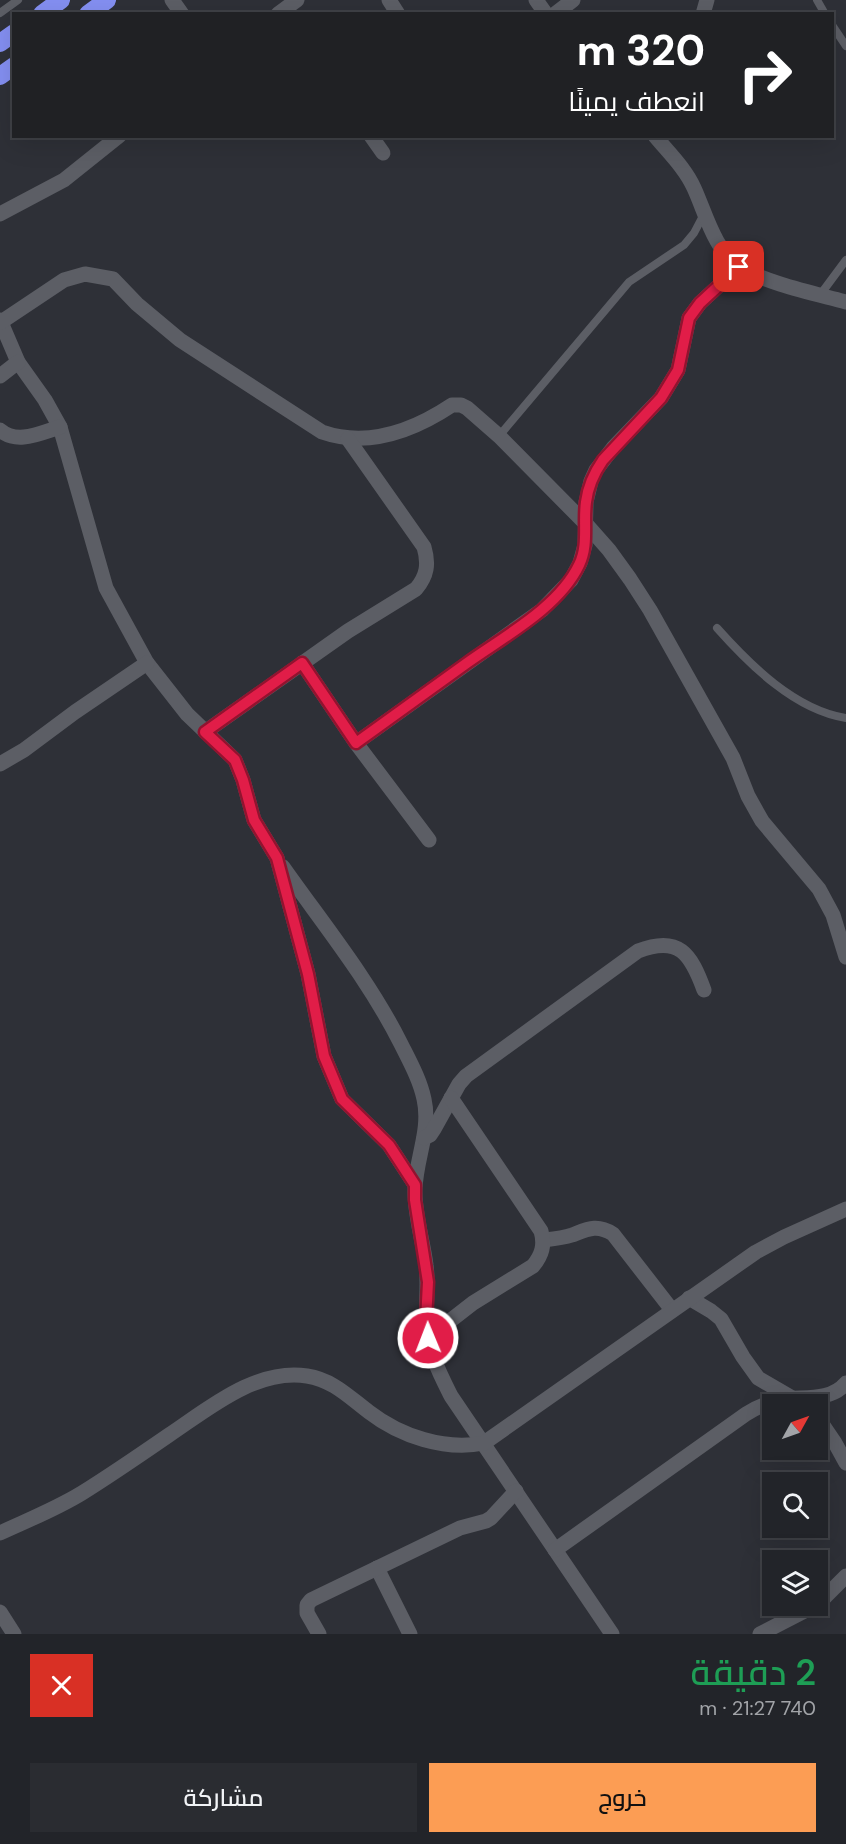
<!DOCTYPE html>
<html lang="ar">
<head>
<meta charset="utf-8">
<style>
	:root { --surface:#222429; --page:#2a2c31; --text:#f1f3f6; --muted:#a2a4a8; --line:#3f4146; --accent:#fc9d54 }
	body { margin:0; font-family:"DM Sans",Cairo,sans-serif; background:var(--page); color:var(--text); direction:rtl; height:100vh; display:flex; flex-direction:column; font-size:22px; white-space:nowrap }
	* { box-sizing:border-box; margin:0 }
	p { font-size:20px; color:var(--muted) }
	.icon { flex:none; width:33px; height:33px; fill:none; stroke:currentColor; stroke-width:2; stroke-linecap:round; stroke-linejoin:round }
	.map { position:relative; height:1634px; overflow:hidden; direction:ltr }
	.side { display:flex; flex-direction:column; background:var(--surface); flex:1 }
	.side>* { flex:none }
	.guide { position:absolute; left:12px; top:12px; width:822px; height:126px; border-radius:0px; box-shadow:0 6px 24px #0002,0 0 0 2px var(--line); direction:rtl; background:#202124; color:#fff; overflow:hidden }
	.needle { width:39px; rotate:50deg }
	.tools { position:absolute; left:762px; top:1394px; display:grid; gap:12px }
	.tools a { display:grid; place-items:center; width:66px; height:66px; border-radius:0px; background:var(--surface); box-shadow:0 6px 24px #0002,0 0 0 2px var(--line); font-size:30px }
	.pin { position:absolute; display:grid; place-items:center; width:51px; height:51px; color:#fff; margin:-26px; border-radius:12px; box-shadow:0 3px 9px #0006 }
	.me { position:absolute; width:66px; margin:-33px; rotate:359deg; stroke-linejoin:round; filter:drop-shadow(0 0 4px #0008) }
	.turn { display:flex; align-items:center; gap:21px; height:126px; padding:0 30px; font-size:27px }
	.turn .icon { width:78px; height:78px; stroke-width:2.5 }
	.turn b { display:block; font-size:42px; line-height:51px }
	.round { display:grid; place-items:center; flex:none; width:63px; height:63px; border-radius:0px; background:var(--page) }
	.head { display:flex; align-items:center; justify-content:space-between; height:102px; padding:0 30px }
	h1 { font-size:36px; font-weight:600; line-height:45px; color:#1e9e55 }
	.action { display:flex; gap:12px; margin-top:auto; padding:12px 30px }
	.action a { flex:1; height:69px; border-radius:0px; background:var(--accent); color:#111; font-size:24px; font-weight:600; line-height:69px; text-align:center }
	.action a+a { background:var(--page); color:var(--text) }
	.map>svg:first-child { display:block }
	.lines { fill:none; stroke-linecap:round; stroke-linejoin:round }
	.lane { stroke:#5c5e65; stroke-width:8 }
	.street { stroke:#5c5e65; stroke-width:15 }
	.highway { stroke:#848ff1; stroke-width:18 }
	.route-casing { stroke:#92132f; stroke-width:15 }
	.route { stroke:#e11d48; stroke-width:10 }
</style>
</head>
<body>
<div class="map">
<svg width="846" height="1634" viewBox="0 0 846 1634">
	<rect width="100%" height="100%" fill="#2e3037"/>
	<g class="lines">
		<g class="lane">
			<polyline points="817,0 825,14"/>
			<polyline points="0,13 18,0"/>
			<polyline points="832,25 846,46"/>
			<polyline points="487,136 496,136"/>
			<polyline points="820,295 846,260"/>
			<polyline points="499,436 629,282 684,245 694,233 704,214"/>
			<path d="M717,628C750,665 795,710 846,718"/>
		</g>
		<g class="street">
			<polyline points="172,0 182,14"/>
			<polyline points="389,0 398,14"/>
			<polyline points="536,0 546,14"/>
			<polyline points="278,14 297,0"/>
			<polyline points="555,14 573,0"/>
			<polyline points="703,14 707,0"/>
			<polyline points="371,136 383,153"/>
			<path d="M655,136C669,153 685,168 694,188C706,214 714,250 740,267C765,283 817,294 846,302"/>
			<polyline points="0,214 64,180 119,136"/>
			<polyline points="0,320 18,362 45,400 60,427 106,588 147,663 187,714 235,760 243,780 254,820 277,858 308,974 324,1056 342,1099 389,1145 415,1185"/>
			<path d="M1,322L64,280L85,274L113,279L137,304L180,340L322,432C368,448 413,431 452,405H461L467,408L499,436L586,524L609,550L630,579L650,610L733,758L748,796L762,821L819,889L833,915L846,957"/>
			<polyline points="0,376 18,362"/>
			<path d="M0,430C17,445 40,433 60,427"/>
			<polyline points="302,663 356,743 429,840"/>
			<path d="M205,732L348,631L416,589C427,576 429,564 424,547L348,439"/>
			<polyline points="356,743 542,610 571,580 580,563 585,545 586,502 591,481 596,470 613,448 661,398 678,370 689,318 700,303 739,267"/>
			<polyline points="0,764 24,750 75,712 147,663"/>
			<path d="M283,867C324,925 369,980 401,1044C410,1062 420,1080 424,1099C431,1130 416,1158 415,1189C414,1212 423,1241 426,1265C429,1285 425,1304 427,1324C428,1351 439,1372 451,1396L612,1634"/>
			<path d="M424,1138L430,1135L434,1129L459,1084L466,1076L638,951C679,935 691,954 704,990"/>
			<path d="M544,1240C553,1239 563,1238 572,1235C588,1229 597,1224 613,1234L672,1310"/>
			<polyline points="689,1298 711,1311 721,1319 743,1357 758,1378 794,1399"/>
			<path d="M428,1338L473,1303L533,1266C542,1255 545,1245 541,1231L451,1098"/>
			<polyline points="818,1418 835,1443 846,1463"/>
			<path d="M0,1533C28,1520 56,1509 82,1493C111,1475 140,1455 169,1435C208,1409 256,1368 307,1376C333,1380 349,1397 369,1412C400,1436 445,1451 484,1443L756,1252L784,1237L846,1209"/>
			<path d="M555,1550L746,1414C757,1407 769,1402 782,1399C803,1396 830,1402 846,1383"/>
			<polyline points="377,1568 410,1634"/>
			<polyline points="818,1604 846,1576"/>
			<polyline points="0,1612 14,1634"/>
			<polyline points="319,1634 307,1613 307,1605 311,1600 460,1528 486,1521 491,1518 516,1491"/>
			<polyline points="760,1634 816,1605"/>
		</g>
		<g class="highway">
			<polyline points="42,14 61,0"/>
			<polyline points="88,14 107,0"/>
			<polyline points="0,43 14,33"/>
			<polyline points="0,76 14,66"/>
		</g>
	</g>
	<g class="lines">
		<g class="route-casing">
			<path id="route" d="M428,1338L426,1321L428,1282L415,1200V1185L389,1145L342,1099L324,1056L308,974L277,858L254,820L243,780L235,760L205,732L302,663L356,743C393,716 430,690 467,663C505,636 559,607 579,565C589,545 583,523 586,502C588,486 594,473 603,460L661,398L678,370L689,318L700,303L739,267"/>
		</g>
		<use href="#route" class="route"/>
	</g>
</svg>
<div class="tools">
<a><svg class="needle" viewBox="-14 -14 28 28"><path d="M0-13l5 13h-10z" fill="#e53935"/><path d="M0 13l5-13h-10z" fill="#a2a4a8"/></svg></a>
<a><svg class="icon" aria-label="search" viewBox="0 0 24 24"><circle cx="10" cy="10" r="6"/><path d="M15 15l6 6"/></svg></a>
<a><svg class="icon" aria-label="layers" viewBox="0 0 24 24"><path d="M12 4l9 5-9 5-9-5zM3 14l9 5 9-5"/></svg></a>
</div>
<div class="pin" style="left:739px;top:267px;background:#d93025"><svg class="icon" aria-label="arrive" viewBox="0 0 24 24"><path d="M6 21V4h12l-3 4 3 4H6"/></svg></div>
<svg class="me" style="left:428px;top:1338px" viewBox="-20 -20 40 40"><circle r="17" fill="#e11d48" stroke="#fff" stroke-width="3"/><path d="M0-11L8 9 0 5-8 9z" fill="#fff"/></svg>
<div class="guide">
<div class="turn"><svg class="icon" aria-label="right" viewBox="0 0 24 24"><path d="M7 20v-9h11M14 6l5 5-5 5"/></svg><div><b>320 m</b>انعطف يمينًا</div></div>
</div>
</div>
<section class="side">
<div class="head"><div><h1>2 دقيقة</h1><p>740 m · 21:27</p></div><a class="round" style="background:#d93025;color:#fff"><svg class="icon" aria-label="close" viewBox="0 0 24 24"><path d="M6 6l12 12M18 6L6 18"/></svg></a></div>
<div class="action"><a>خروج</a><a>مشاركة</a></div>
</section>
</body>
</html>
